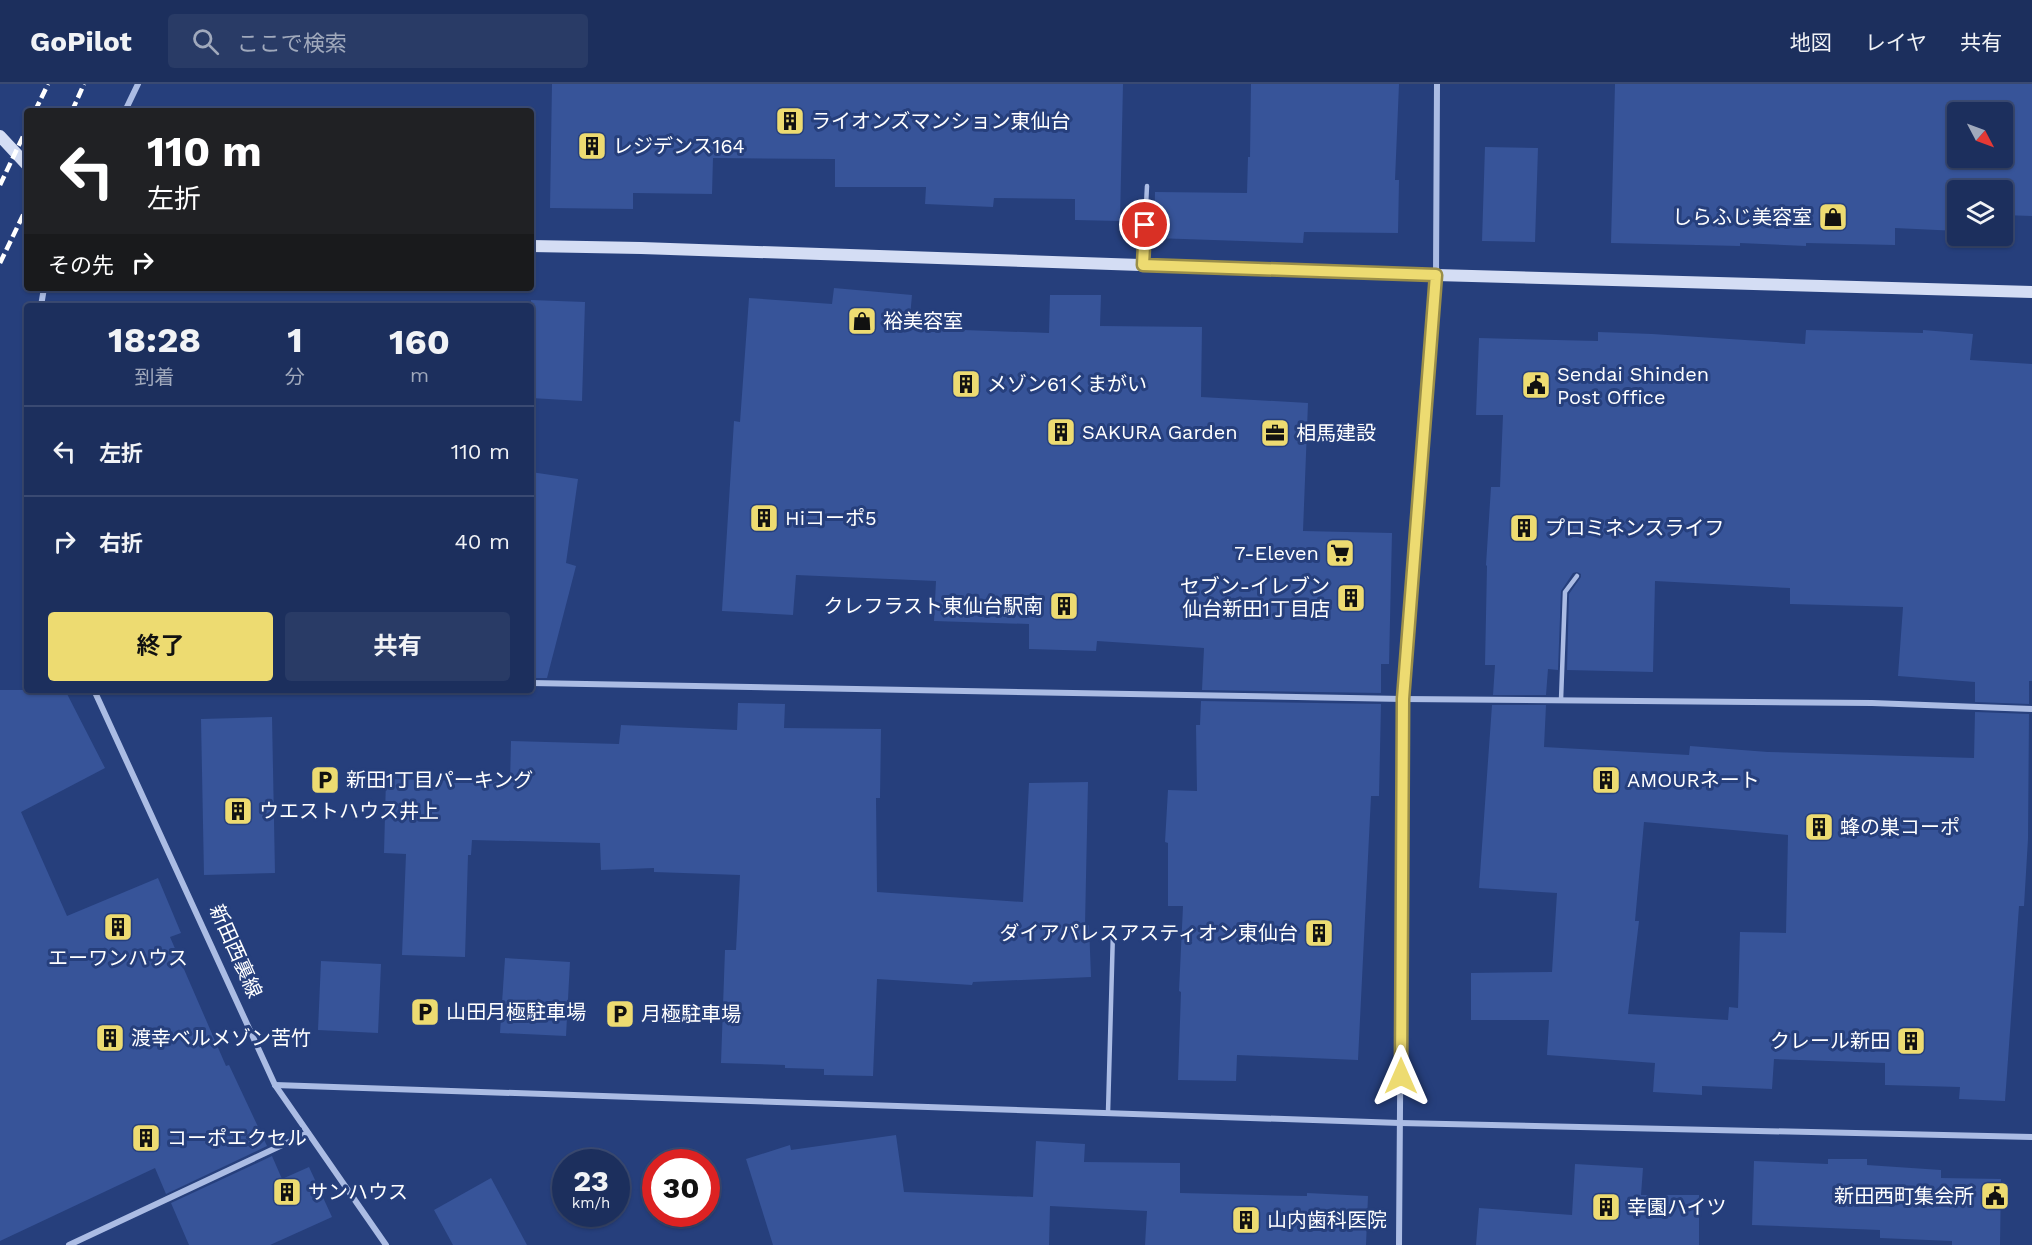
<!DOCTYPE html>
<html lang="ja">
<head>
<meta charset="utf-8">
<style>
	:root { --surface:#1c2f5d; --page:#293b66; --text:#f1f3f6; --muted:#a0a9bc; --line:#3a4a72; --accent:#eddb71 }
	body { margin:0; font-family:"Work Sans","Noto Sans JP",sans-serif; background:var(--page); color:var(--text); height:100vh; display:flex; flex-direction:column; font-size:22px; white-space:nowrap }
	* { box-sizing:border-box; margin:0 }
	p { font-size:20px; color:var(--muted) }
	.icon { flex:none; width:33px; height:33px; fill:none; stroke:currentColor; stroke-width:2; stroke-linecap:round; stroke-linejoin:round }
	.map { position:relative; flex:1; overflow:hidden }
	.side { position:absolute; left:24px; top:219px; width:510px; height:390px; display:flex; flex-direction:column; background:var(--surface); border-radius:6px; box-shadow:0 2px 4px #0004,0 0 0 2px var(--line) }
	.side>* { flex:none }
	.hud { position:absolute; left:24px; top:24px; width:510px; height:183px; border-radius:6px; box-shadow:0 2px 4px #0004,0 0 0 2px var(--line); background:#202124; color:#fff; overflow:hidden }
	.needle { width:39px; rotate:131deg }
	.tools { position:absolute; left:1947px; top:18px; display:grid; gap:12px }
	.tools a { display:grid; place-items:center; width:66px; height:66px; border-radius:6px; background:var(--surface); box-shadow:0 2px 4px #0004,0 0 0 2px var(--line); font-size:30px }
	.speed { position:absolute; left:552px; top:1065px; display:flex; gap:12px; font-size:30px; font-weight:700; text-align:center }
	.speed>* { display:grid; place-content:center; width:78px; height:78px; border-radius:50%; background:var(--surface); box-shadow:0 2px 4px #0004,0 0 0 2px var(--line); line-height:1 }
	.speed small { font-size:15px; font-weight:400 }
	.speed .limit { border:9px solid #d22; background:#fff; color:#111 }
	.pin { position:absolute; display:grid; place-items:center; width:51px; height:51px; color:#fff; margin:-26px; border:3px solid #fff; border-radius:50%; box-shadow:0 2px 6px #0007 }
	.me { position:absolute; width:66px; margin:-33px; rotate:0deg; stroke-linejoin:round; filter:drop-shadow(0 0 4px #0008) }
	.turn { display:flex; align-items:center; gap:21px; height:126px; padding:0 24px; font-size:27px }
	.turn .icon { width:78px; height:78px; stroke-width:2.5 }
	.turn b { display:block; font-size:42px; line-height:51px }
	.then { display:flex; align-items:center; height:57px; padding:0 24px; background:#0003; gap:12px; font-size:22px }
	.eta { display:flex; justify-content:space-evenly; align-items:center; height:102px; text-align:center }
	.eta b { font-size:36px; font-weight:700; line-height:42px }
	.cta { display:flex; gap:12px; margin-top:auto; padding:12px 24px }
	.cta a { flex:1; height:69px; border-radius:6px; background:var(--accent); color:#111; font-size:24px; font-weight:700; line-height:69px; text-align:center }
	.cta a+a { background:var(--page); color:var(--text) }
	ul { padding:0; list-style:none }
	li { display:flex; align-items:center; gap:18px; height:90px; padding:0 24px; border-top:2px solid var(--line) }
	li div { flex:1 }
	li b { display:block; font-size:22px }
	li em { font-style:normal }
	header { display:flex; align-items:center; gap:36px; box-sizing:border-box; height:84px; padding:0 30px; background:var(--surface); border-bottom:2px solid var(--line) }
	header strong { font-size:28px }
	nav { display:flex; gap:33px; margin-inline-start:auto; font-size:21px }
	.search { width:420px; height:54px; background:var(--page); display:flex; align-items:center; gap:15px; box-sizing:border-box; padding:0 21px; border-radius:6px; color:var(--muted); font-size:22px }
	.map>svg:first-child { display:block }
	.building { fill:#375499; fill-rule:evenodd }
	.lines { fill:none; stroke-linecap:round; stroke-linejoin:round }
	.lane { stroke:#abbce4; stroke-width:4.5 }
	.street { stroke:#abbce4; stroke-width:6 }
	.secondary { stroke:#d4ddf4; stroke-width:12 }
	.rail { stroke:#fff; stroke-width:4.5; stroke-dasharray:10 4.5; stroke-linecap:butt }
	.route-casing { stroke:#9a8e49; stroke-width:15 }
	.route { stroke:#eddb71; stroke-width:10 }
	.labels { text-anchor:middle; stroke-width:6; stroke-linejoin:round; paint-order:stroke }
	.poi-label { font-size:20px; fill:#fff; stroke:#263f7c; text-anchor:start }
	.street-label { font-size:20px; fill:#fff; stroke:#263f7c }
</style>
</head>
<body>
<header>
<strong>GoPilot</strong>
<div class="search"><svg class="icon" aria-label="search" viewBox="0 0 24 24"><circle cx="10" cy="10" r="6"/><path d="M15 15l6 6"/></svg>ここで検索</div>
<nav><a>地図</a><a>レイヤ</a><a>共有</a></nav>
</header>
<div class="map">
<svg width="2032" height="1161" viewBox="0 0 2032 1161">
	<rect width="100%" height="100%" fill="#263f7c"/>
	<g class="building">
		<polygon points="552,0 1123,0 1120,137 1075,136 1075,115 994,114 993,123 925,120 926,103 835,103 835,75 713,74 712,110 633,109 633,125 550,124"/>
		<polygon points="1251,0 1399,0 1395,96 1399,96 1398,149 1304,148 1303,159 1154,154 1155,108 1247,109 1248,73 1250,73"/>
		<path d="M1615,0H2032V132L2002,131V106H1958V147L1895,144V161L1806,159V162L1740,159V162L1611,159ZM1958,28H2002V74H1958Z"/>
		<polygon points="1485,63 1538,64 1535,158 1482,157"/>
		<polygon points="834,204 912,211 909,244 1049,249 1050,211 1101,211 1100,242 1202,243 1201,313 1308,319 1303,447 1392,449 1389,580 1381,580 1381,609 1202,606 1204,564 1097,557 1096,567 1029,565 1029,540 934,537 936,497 796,491 793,531 722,527 734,337 740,338 749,214 832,220"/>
		<polygon points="531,216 585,218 582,317 531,314"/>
		<polygon points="1806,246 1923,249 1923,246 1973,250 1970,276 2032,280 2032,597 2029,597 2029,620 1975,618 1975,598 1898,592 1903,523 1790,520 1790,504 1655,497 1653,588 1567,586 1569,510 1581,493 1581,490 1577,488 1573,489 1561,507 1558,586 1548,585 1546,611 1493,611 1495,581 1485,581 1487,482 1486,481 1491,403 1500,403 1503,331 1476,331 1479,254 1598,257 1598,248 1652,250 1805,260"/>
		<polygon points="531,388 578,395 566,479 576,482 547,594 531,594"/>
		<polygon points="0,606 65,606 105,684 21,728 67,832 158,794 181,849 170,853 226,982 229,981 267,1062 166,1110 155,1084 0,1157"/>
		<polygon points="1201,617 1381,620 1379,712 1371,712 1358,976 1237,971 1236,997 1178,996 1181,908 1179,907 1183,822 1168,822 1168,759 1165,758 1168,706 1197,707 1196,641 1200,641"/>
		<polygon points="738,619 785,620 784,644 881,645 880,714 876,714 877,808 1023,818 1029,699 1088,698 1085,841 1089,841 1091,893 973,898 972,901 877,895 873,992 824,991 824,985 785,984 785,981 721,979 725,866 736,866 740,791 654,788 654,784 601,786 600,759 472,756 471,771 468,771 465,873 402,871 406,770 384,769 386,695 510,698 511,657 619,660 621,641 737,646"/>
		<path d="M1492,621H1546L1544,663L1689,671L1690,662L1768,668L1974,674L1975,628L2029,630L2028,755L2024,822H2019L2005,1017L1959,1015L1960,1003L1885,1001V979L1774,975L1772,1005L1702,1002V1011L1653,1008L1655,979L1547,971L1549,936H1471V889L1552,888L1557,809L1479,804ZM1644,738L1788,751L1786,849L1740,848L1738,924L1729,923L1728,936L1628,930L1639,837H1635Z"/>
		<polygon points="272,633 275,789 204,791 201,635"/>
		<polygon points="505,874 570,878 566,952 500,949"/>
		<polygon points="321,877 381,880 378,949 318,946"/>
		<polygon points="896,1051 904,1108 1033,1113 1036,1057 1085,1060 1084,1078 1180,1079 1180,1109 1307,1112 1307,1109 1368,1112 1366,1161 1145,1161 1147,1127 1050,1122 1049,1161 773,1161 746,1075 790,1061 791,1066"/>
		<polygon points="272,1072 282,1095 309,1083 332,1133 270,1161 189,1161 171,1119"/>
		<polygon points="1828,1075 1867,1075 1867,1081 1941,1086 1941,1094 2001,1095 2000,1161 1952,1161 1952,1157 1880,1154 1880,1146 1752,1141 1754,1077 1828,1080"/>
		<polygon points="1575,1080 1643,1084 1641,1111 1699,1111 1699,1161 1476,1161 1479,1124 1572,1131"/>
		<polygon points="491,1094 527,1161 453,1161 434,1126"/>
	</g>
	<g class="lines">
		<g class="lane">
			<polyline points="1143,181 1147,102"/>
			<polyline points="1561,616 1565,508 1577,492"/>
			<polyline points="1108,1029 1113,847"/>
		</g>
		<g class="street">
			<polyline points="125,27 138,0"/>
			<polyline points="41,222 44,204"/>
			<polyline points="531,599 1403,615 1872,619 2032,625"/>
			<polyline points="94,606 275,1001 386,1161"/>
			<polyline points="275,1001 1400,1039 2032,1053"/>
			<polyline points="69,1161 308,1049"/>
			<polyline points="1399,1161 1403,615 1436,191 1437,0"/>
		</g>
		<g class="secondary">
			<polyline points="0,52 27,81"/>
			<polyline points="531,162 641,164 1436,191 2032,208"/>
		</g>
		<g class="rail">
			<polyline points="35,27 48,0"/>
			<polyline points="72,27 84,0"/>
			<polyline points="0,101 27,44"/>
			<polyline points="0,179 27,123"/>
		</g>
	</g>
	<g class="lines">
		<g class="route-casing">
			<polyline id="route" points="1145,141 1143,181 1436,191 1403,615 1401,992"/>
		</g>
		<use href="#route" class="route"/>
	</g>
	<defs>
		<g id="building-square" transform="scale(1.5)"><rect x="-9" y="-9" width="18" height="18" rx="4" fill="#eddb71" stroke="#263f7c"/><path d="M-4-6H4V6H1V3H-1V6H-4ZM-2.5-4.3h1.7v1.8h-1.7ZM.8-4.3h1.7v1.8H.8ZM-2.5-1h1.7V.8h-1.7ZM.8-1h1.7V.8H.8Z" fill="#111"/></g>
		<g id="shop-square" transform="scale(1.5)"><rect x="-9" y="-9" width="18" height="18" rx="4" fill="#eddb71" stroke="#263f7c"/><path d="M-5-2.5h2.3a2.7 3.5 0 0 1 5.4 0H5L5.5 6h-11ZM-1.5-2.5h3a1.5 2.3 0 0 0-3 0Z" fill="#111"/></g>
		<g id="civic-square" transform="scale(1.5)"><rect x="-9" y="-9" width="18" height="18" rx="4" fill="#eddb71" stroke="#263f7c"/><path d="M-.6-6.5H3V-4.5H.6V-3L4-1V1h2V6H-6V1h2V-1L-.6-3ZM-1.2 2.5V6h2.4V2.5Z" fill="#111"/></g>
		<g id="office-square" transform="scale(1.5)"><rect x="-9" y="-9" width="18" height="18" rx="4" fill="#eddb71" stroke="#263f7c"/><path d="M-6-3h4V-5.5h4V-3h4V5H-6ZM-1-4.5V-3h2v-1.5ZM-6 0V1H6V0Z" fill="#111"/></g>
		<g id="supermarket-square" transform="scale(1.5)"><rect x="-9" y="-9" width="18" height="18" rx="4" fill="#eddb71" stroke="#263f7c"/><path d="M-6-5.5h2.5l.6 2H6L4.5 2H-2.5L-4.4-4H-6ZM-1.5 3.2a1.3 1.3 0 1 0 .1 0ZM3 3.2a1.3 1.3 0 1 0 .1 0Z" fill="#111"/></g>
		<g id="parking-square" transform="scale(1.5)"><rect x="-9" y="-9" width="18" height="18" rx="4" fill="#eddb71" stroke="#263f7c"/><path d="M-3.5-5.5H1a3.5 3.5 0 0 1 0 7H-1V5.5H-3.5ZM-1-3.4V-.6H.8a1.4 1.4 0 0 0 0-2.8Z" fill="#111"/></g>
	</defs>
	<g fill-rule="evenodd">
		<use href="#building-square" x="790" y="37"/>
		<use href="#building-square" x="592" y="62"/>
		<use href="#shop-square" x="1833" y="133"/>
		<use href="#shop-square" x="862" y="237"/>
		<use href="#building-square" x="966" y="300"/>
		<use href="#civic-square" x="1536" y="301"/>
		<use href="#building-square" x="1061" y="348"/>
		<use href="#office-square" x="1275" y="349"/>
		<use href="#building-square" x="764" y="434"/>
		<use href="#building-square" x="1524" y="444"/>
		<use href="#supermarket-square" x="1340" y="469"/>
		<use href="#building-square" x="1351" y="514"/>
		<use href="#building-square" x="1064" y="522"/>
		<use href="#parking-square" x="325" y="696"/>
		<use href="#building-square" x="1606" y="696"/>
		<use href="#building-square" x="238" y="727"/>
		<use href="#building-square" x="1819" y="743"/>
		<use href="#building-square" x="118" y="843"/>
		<use href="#building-square" x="1319" y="849"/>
		<use href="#parking-square" x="425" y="928"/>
		<use href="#parking-square" x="620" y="930"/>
		<use href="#building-square" x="110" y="954"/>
		<use href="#building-square" x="1911" y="957"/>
		<use href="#building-square" x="146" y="1054"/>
		<use href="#building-square" x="287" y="1108"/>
		<use href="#civic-square" x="1995" y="1112"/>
		<use href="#building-square" x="1606" y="1123"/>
		<use href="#building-square" x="1246" y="1136"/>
	</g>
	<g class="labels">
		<g class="poi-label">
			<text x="811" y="44">ライオンズマンション東仙台</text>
			<text x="613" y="69">レジデンス164</text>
			<text x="1812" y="140" text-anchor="end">しらふじ美容室</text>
			<text x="883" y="244">裕美容室</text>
			<text x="1557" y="297">Sendai Shinden<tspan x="1557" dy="23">Post Office</tspan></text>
			<text x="987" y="307">メゾン61くまがい</text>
			<text x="1082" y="355">SAKURA Garden</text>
			<text x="1296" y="356">相馬建設</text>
			<text x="785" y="441">Hiコーポ5</text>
			<text x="1545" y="451">プロミネンスライフ</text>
			<text x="1319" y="476" text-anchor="end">7-Eleven</text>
			<text x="1330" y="509" text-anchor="end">セブン-イレブン<tspan x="1330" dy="23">仙台新田1丁目店</tspan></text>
			<text x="1043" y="529" text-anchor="end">クレフラスト東仙台駅南</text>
			<text x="346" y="703">新田1丁目パーキング</text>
			<text x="1627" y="703">AMOURネート</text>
			<text x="259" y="734">ウエストハウス井上</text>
			<text x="1840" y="750">蜂の巣コーポ</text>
			<text x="1298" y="856" text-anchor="end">ダイアパレスアスティオン東仙台</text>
			<text x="118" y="881" text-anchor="middle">エーワンハウス</text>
			<text x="446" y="935">山田月極駐車場</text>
			<text x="641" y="937">月極駐車場</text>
			<text x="131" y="961">渡幸ベルメゾン苦竹</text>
			<text x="1890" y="964" text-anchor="end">クレール新田</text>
			<text x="167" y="1061">コーポエクセル</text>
			<text x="308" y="1115">サンハウス</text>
			<text x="1974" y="1119" text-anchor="end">新田西町集会所</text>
			<text x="1627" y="1130">幸園ハイツ</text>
			<text x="1267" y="1143">山内歯科医院</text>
		</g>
		<g class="street-label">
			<text transform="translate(236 867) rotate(66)" y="7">新田西裏線</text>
		</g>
	</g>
</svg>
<div class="tools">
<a><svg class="needle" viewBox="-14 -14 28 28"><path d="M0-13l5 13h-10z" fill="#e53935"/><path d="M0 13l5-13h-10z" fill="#a0a9bc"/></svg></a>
<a><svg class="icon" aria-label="layers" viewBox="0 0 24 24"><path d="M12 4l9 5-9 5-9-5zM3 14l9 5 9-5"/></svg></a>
</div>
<div class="speed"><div>23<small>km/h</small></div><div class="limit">30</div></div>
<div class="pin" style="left:1145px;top:141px;background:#d93025"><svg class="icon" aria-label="arrive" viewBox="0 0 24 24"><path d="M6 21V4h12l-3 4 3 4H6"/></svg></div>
<svg class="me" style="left:1401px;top:992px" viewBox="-20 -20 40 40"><path d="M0-17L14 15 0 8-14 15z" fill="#eddb71" stroke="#fff" stroke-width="4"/></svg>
<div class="hud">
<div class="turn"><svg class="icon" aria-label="left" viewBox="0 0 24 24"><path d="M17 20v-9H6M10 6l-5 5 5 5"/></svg><div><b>110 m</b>左折</div></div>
<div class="then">その先<svg class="icon" aria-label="right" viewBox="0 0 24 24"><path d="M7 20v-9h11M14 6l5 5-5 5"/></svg></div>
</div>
<section class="side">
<div class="eta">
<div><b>18:28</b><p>到着</p></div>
<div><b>1</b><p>分</p></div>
<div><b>160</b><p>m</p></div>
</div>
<ul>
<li><svg class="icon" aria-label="left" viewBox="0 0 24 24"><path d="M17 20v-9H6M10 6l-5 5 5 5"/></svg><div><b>左折</b></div><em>110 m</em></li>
<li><svg class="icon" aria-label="right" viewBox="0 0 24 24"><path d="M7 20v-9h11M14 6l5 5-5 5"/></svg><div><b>右折</b></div><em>40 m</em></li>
</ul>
<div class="cta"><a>終了</a><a>共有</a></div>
</section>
</div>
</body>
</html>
